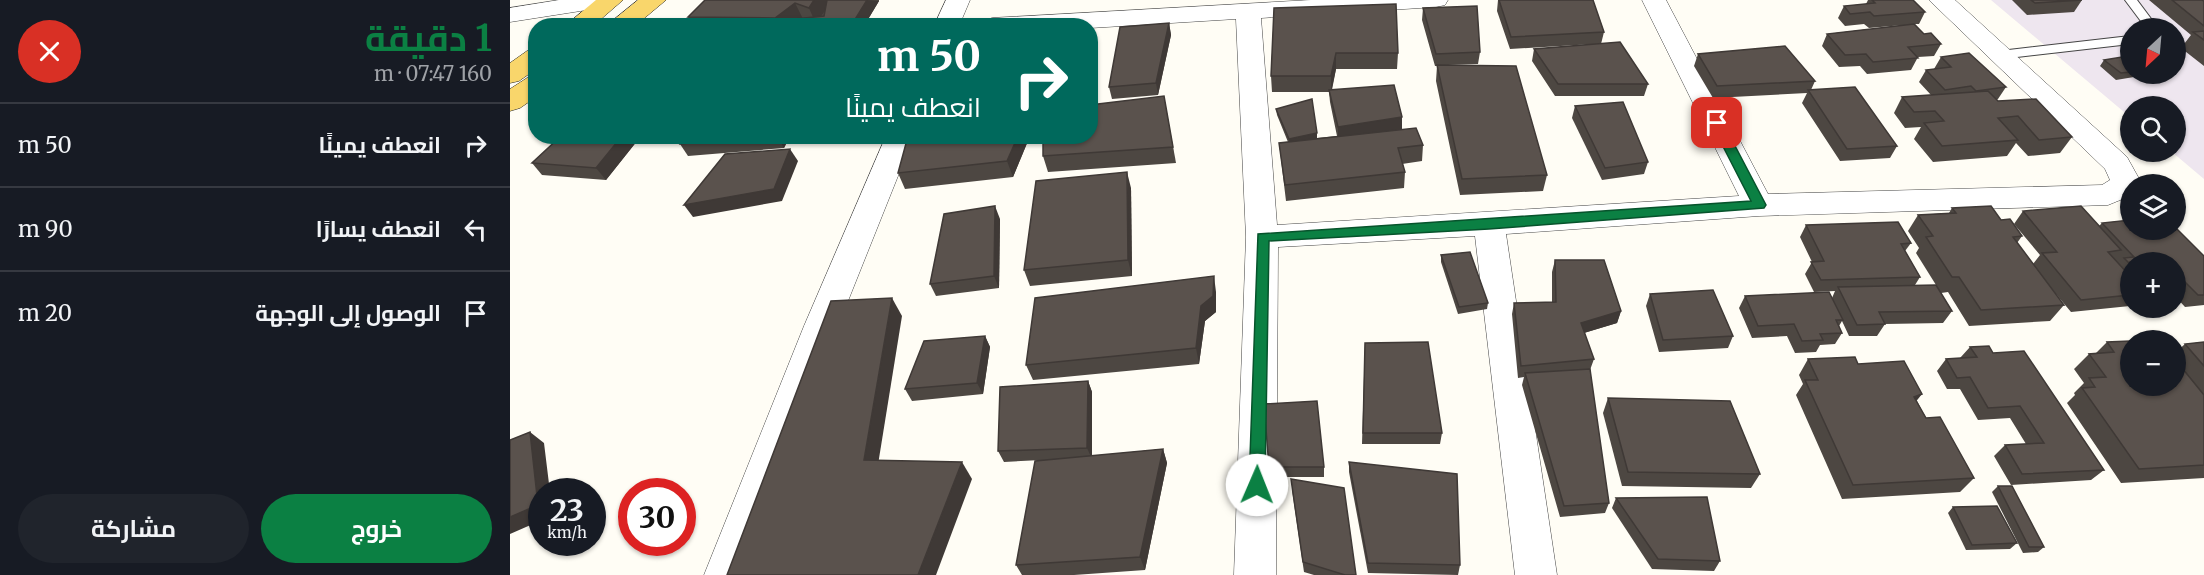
<!DOCTYPE html>
<html lang="ar">
<head>
<meta charset="utf-8">
<style>
	:root { --surface:#171b24; --page:#20242c; --text:#f1f3f6; --muted:#9ea1a6; --line:#363941; --accent:#0b8043 }
	body { margin:0; font-family:Merriweather,Cairo,serif; background:var(--page); color:var(--text); direction:rtl; height:100vh; display:flex; flex-direction:column; font-size:22px; white-space:nowrap }
	* { box-sizing:border-box; margin:0 }
	p { font-size:20px; color:var(--muted) }
	.icon { flex:none; width:33px; height:33px; fill:none; stroke:currentColor; stroke-width:2; stroke-linecap:round; stroke-linejoin:round }
	.map { position:relative; flex:1; overflow:hidden; direction:ltr }
	.sheet { display:flex; flex-direction:column; background:var(--surface); width:510px }
	.sheet>* { flex:none }
	.guide { position:absolute; left:18px; top:18px; width:570px; height:126px; border-radius:24px; box-shadow:0 2px 4px #0004; direction:rtl; background:#00695c; color:#fff; overflow:hidden }
	.needle { width:39px; rotate:206deg }
	.buttons { position:absolute; left:1610px; top:18px; display:grid; gap:12px }
	.buttons a { display:grid; place-items:center; width:66px; height:66px; border-radius:50%; background:var(--surface); box-shadow:0 2px 4px #0004; font-size:30px }
	.speed { position:absolute; left:18px; top:478px; display:flex; gap:12px; font-size:30px; font-weight:700; text-align:center }
	.speed>* { display:grid; place-content:center; width:78px; height:78px; border-radius:50%; background:var(--surface); box-shadow:0 2px 4px #0004; line-height:1 }
	.speed small { font-size:15px; font-weight:400 }
	.speed .limit { border:9px solid #d22; background:#fff; color:#111 }
	.pin { position:absolute; display:grid; place-items:center; width:51px; height:51px; color:#fff; margin:-26px; border-radius:12px; box-shadow:0 3px 9px #0006 }
	.me { position:absolute; width:66px; margin:-33px; rotate:1deg; stroke-linejoin:round; filter:drop-shadow(0 0 4px #0008) }
	.turn { display:flex; align-items:center; gap:21px; height:126px; padding:0 18px; font-size:27px }
	.turn .icon { width:78px; height:78px; stroke-width:2.5 }
	.turn b { display:block; font-size:42px; line-height:51px }
	.round { display:grid; place-items:center; flex:none; width:63px; height:63px; border-radius:32px; background:var(--page) }
	.summary { display:flex; align-items:center; justify-content:space-between; height:102px; padding:0 18px }
	h1 { font-size:36px; font-weight:700; line-height:45px; color:var(--accent) }
	.cta { display:flex; gap:12px; margin-top:auto; padding:12px 18px }
	.cta a { flex:1; height:69px; border-radius:36px; background:var(--accent); color:#fff; font-size:24px; font-weight:700; line-height:69px; text-align:center }
	.cta a+a { background:var(--page); color:var(--text) }
	ul { padding:0; list-style:none }
	li { display:flex; align-items:center; gap:18px; height:84px; padding:0 18px; border-top:2px solid var(--line) }
	li div { flex:1 }
	li b { display:block; font-size:22px }
	li em { font-style:normal }
	main { display:flex; flex:1; min-height:0 }
	.map>svg:first-child { display:block }
	.industrial { fill:#eee6ef; fill-rule:evenodd }
	.lines { fill:none; stroke-linecap:round; stroke-linejoin:round }
	.service-casing { stroke:#444; stroke-width:2 }
	.minor-casing { stroke:#444; stroke-width:1 }
	.tertiary-casing { stroke:#444; stroke-width:1 }
	.primary-casing { stroke:#222; stroke-width:1 }
	.service { fill:#fff; fill-rule:evenodd }
	.minor { fill:#fff; fill-rule:evenodd }
	.tertiary { fill:#fff; fill-rule:evenodd }
	.primary { fill:#f9d66b; fill-rule:evenodd }
	.wall { fill:#4d4742 }
	.shaded-wall { fill:#3f3936 }
	.building { fill:#5a524d; stroke:#3f3936; stroke-width:1.5 }
	.route { fill:#0b8043; stroke:#07532c; stroke-width:1.5 }
</style>
</head>
<body>
<main>
<div class="map">
<svg width="1694" height="575" viewBox="0 0 1694 575">
	<rect width="100%" height="100%" fill="#fffdf5"/>
	<path class="industrial" d="M1481,0H1694V179L1662,152H1665V106H1620V117ZM1620,28H1665V74H1620Z"/>
	<g class="lines">
		<g class="service-casing">
			<g id="service">
				<polygon points="1615,0 1627,0 1648,28 1636,28"/>
				<polygon points="1620,36 1620,44 1490,59 1484,55 1490,51"/>
			</g>
		</g>
		<g class="minor-casing">
			<g id="minor">
				<polygon points="49,0 108,0 105,5 96,7 0,22 0,8"/>
				<polygon points="801,0 938,0 935,5 926,7 751,18 767,225 1229,196 1132,0 1156,0 1258,194 1592,185 1600,180 1595,169 1419,0 1445,0 1617,157 1632,184 1620,184 1620,196 1598,205 1249,216 996,234 1047,575 1005,575 965,236 768,247 766,575 724,575 736,237 726,19 580,28 580,26 470,26 473,21 482,18"/>
			</g>
		</g>
		<g class="tertiary-casing">
			<g id="tertiary">
				<polygon points="436,0 460,0 449,26 424,26"/>
				<polygon points="376,136 404,136 328,326 236,575 194,575 294,326"/>
			</g>
		</g>
		<g class="primary-casing">
			<g id="primary">
				<polygon points="86,0 113,0 83,26 55,26"/>
				<polygon points="128,0 156,0 125,26 96,26"/>
				<polygon points="26,48 26,69 9,81 0,83 0,63 17,51"/>
				<polygon points="26,76 26,97 10,108 0,111 0,89 17,78"/>
			</g>
		</g>
		<use href="#service" class="service"/>
		<use href="#minor" class="minor"/>
		<use href="#tertiary" class="tertiary"/>
		<use href="#primary" class="primary"/>
	</g>
	<g class="wall">
		<polygon points="195,0 369,0 369,1 354,26 183,26 178,17"/>
		<polygon points="988,0 1083,0 1094,32 1091,44 1138,84 1134,96 1045,96 1022,61 1024,49 1083,44 1000,49 987,11"/>
		<polygon points="1358,0 1403,0 1415,12 1409,24 1405,24 1414,34 1431,44 1424,56 1408,57 1401,70 1357,74 1350,66 1329,67 1312,46 1317,34 1393,25 1359,28 1354,24 1335,26 1328,18 1334,6 1356,4"/>
		<polygon points="1502,0 1572,0 1564,12 1517,15"/>
		<polygon points="1639,0 1692,0 1694,1 1694,66 1671,48 1681,35"/>
		<polygon points="764,8 888,53 887,69 826,69 822,90 892,117 892,129 913,145 912,161 892,164 895,172 894,188 776,201 769,143 778,142 767,115 766,109 807,138 827,136 820,102 819,92 762,92 761,76"/>
		<polygon points="913,8 970,52 968,64 938,65 1037,175 1033,191 950,195 926,81 927,66 925,66 912,20"/>
		<polygon points="659,23 661,35 648,95 602,99 599,87"/>
		<polygon points="1188,54 1305,81 1301,90 1387,146 1380,158 1330,161 1292,103 1297,93 1203,98 1184,66"/>
		<polygon points="1431,57 1496,87 1488,99 1487,99 1488,101 1562,137 1550,153 1518,156 1506,143 1497,156 1423,162 1404,139 1411,127 1395,128 1384,113 1392,97 1421,95 1409,82 1416,70 1424,69"/>
		<polygon points="1594,60 1620,64 1620,74 1627,74 1624,77 1606,80 1590,66"/>
		<polygon points="654,96 666,163 538,172 533,156"/>
		<polygon points="1065,106 1138,162 1134,174 1092,180 1062,118"/>
		<polygon points="51,136 131,136 96,180 32,175 22,163"/>
		<polygon points="174,136 280,136 274,148 178,156 170,144"/>
		<polygon points="520,136 503,177 395,189 388,173"/>
		<polygon points="621,188 622,276 520,286 514,270"/>
		<polygon points="1442,208 1491,220 1512,236 1507,243 1523,264 1530,255 1504,224 1513,211 1589,226 1592,223 1694,256 1694,305 1675,307 1665,296 1665,262 1620,262 1620,306 1561,312 1541,288 1554,305 1540,321 1459,326 1438,292 1431,293 1442,311 1433,323 1375,324 1367,336 1339,336 1332,321 1329,326 1332,333 1325,344 1310,345 1306,352 1285,353 1277,336 1242,338 1229,308 1235,296 1322,298 1325,291 1304,292 1295,274 1302,262 1290,237 1296,225 1401,243 1395,251 1410,277 1405,285 1426,285 1406,253 1409,248 1398,231 1408,215 1439,213"/>
		<polygon points="490,219 489,288 426,296 420,284"/>
		<polygon points="931,255 978,303 977,309 948,314 931,262"/>
		<polygon points="1045,260 1111,311 1107,323 1074,333 1084,359 1080,370 1099,503 1095,513 1050,517 1012,385 1014,377 1008,378 1002,314 1004,303 1042,302 1042,272"/>
		<polygon points="706,292 706,312 695,321 689,364 523,380 516,365"/>
		<polygon points="1140,294 1223,336 1218,348 1149,352 1136,306"/>
		<polygon points="475,336 480,347 473,394 402,401 395,389"/>
		<polygon points="1597,342 1665,386 1665,353 1675,344 1694,342 1694,478 1611,483 1557,403 1565,395 1564,393 1574,383 1564,369 1579,354 1586,353"/>
		<polygon points="855,343 932,433 930,444 852,444"/>
		<polygon points="1460,347 1483,353 1594,470 1581,480 1501,485 1484,456 1495,445 1516,444 1500,418 1468,420 1450,389 1437,389 1427,371 1436,359 1450,358"/>
		<polygon points="1298,359 1407,401 1416,418 1464,478 1450,492 1332,499 1286,395 1293,384 1289,375"/>
		<polygon points="578,381 582,392 582,456 653,449 657,463 635,570 564,575 512,575 506,565 531,460 494,462 488,451"/>
		<polygon points="1098,398 1250,474 1241,488 1112,486 1093,413"/>
		<polygon points="839,462 950,565 948,575 858,573 839,472"/>
		<polygon points="759,467 814,467 814,477 760,477"/>
		<polygon points="1488,486 1534,547 1528,552 1513,553 1482,492"/>
		<polygon points="782,490 846,575 804,575 794,572"/>
		<polygon points="1106,498 1210,561 1204,571 1142,569 1102,508"/>
		<polygon points="1443,507 1507,543 1500,549 1456,550 1438,513"/>
	</g>
	<g class="shaded-wall">
		<polygon points="304,0 338,0 320,3 306,24 299,8"/>
		<polygon points="357,0 369,1 354,26 341,26"/>
		<polygon points="285,3 293,19 284,26 269,26 265,18"/>
		<polygon points="659,23 661,35 648,95 646,83"/>
		<polygon points="826,53 826,69 821,92 821,76"/>
		<polygon points="892,117 892,129 828,139 828,127"/>
		<polygon points="807,133 807,140 779,145 779,139"/>
		<polygon points="112,136 131,136 96,180 86,168"/>
		<polygon points="267,136 280,136 274,148"/>
		<polygon points="508,136 520,136 503,177 497,161"/>
		<polygon points="280,149 288,161 272,201 183,217 174,205"/>
		<polygon points="617,172 621,188 622,276 618,260"/>
		<polygon points="485,206 490,219 489,288 484,276"/>
		<polygon points="704,276 706,292 706,312 695,321 689,364 686,348 691,306"/>
		<polygon points="382,298 392,316 366,477 354,460"/>
		<polygon points="1111,311 1107,323 1067,335 1071,323"/>
		<polygon points="475,336 480,347 473,394 467,383"/>
		<polygon points="578,381 582,392 582,459 577,448"/>
		<polygon points="1412,394 1400,409 1404,397"/>
		<polygon points="20,432 34,443 40,492 32,492 32,520 0,534 0,517"/>
		<polygon points="653,449 657,463 635,570 630,557"/>
		<polygon points="452,462 462,479 426,575 408,575"/>
	</g>
	<g class="building">
		<polygon points="195,0 304,0 299,8 285,3 265,18 178,17"/>
		<polygon points="317,0 357,0 341,26 279,26 285,19 314,16"/>
		<polygon points="989,0 1083,0 1094,32 1001,37"/>
		<polygon points="1362,0 1403,0 1415,12 1364,16 1360,12 1340,14 1334,6 1365,3"/>
		<polygon points="1521,0 1572,0 1525,3"/>
		<polygon points="1662,0 1692,0 1694,1 1694,26"/>
		<polygon points="886,4 888,53 826,53 821,76 761,76 764,8"/>
		<polygon points="967,6 970,52 926,54 913,8"/>
		<polygon points="659,23 646,83 599,87 610,27"/>
		<polygon points="1404,24 1414,34 1421,33 1431,44 1398,47 1408,58 1363,62 1356,54 1335,55 1317,34"/>
		<polygon points="1694,31 1694,40 1683,32"/>
		<polygon points="1110,42 1138,84 1048,84 1024,49"/>
		<polygon points="1275,46 1305,81 1207,86 1188,54"/>
		<polygon points="1459,53 1496,87 1466,91 1461,86 1435,90 1416,70 1441,67 1431,57"/>
		<polygon points="1612,57 1620,64 1620,72 1611,73 1594,60"/>
		<polygon points="927,65 1006,66 1037,175 952,179"/>
		<polygon points="884,85 892,117 828,127 819,90"/>
		<polygon points="1345,87 1387,146 1337,149 1298,90"/>
		<polygon points="1478,91 1488,101 1526,99 1562,137 1529,140 1508,116 1488,118 1508,140 1432,146 1414,123 1434,121 1425,111 1404,112 1392,97"/>
		<polygon points="654,96 663,147 533,156 533,136 580,136 580,105"/>
		<polygon points="802,99 807,133 779,139 766,109"/>
		<polygon points="1113,102 1138,162 1095,168 1065,106"/>
		<polygon points="906,128 913,145 888,148 895,172 775,185 769,143"/>
		<polygon points="51,136 112,136 86,168 22,163"/>
		<polygon points="174,136 262,136 170,144"/>
		<polygon points="398,136 508,136 497,161 388,173"/>
		<polygon points="280,149 264,189 174,205 215,154"/>
		<polygon points="617,172 618,260 514,270 526,181"/>
		<polygon points="485,206 484,276 420,284 434,214"/>
		<polygon points="1481,206 1491,220 1500,219 1512,236 1503,237 1554,305 1471,310 1449,277 1442,277 1416,237 1423,236 1408,215 1446,213 1442,208"/>
		<polygon points="1571,206 1611,250 1598,252 1620,276 1620,295 1571,300 1532,253 1547,252 1513,211"/>
		<polygon points="1620,220 1620,230 1665,230 1665,227 1694,256 1694,295 1688,295 1665,272 1665,262 1620,262 1620,264 1614,258 1624,257 1592,223"/>
		<polygon points="1388,222 1401,243 1391,244 1410,277 1311,280 1301,262 1314,261 1296,225"/>
		<polygon points="960,252 978,303 949,307 931,255"/>
		<polygon points="1045,260 1094,260 1111,311 1071,323 1084,359 1011,366 1004,303 1046,302"/>
		<polygon points="704,276 703,296 691,306 686,348 516,365 525,298"/>
		<polygon points="1426,285 1442,311 1369,312 1375,324 1347,325 1328,287"/>
		<polygon points="1203,290 1223,336 1153,340 1140,294"/>
		<polygon points="1319,292 1333,320 1326,320 1332,333 1310,334 1313,340 1292,341 1284,324 1248,326 1235,296"/>
		<polygon points="382,298 354,460 452,462 408,575 217,575 321,301"/>
		<polygon points="475,336 467,383 395,389 414,341"/>
		<polygon points="1620,341 1620,386 1665,386 1665,364 1668,363 1694,395 1694,465 1629,469 1572,388 1585,387 1579,378 1596,377 1579,354 1604,352 1597,342"/>
		<polygon points="918,342 932,433 853,433 855,343"/>
		<polygon points="1694,342 1694,366 1675,344"/>
		<polygon points="1479,346 1483,353 1514,351 1594,470 1512,474 1495,445 1534,443 1510,406 1478,408 1460,377 1447,378 1436,359 1467,357 1460,347"/>
		<polygon points="1345,357 1348,364 1394,361 1412,394 1404,397 1416,418 1430,417 1464,478 1343,485 1295,380 1308,380 1298,359"/>
		<polygon points="1080,369 1099,503 1054,506 1015,373"/>
		<polygon points="578,381 577,448 488,451 490,387"/>
		<polygon points="1098,398 1220,401 1250,474 1118,472"/>
		<polygon points="807,401 814,467 759,467 754,404"/>
		<polygon points="20,432 28,505 0,517 0,440"/>
		<polygon points="653,449 630,557 506,565 525,461"/>
		<polygon points="839,462 947,474 950,565 858,563"/>
		<polygon points="781,479 834,488 846,575 835,575 793,562"/>
		<polygon points="1488,486 1502,486 1534,547 1519,547"/>
		<polygon points="1197,497 1210,561 1148,559 1106,498"/>
		<polygon points="1487,506 1507,543 1462,545 1443,507"/>
	</g>
	<polygon class="route" points="1207,119 1213,123 1256,205 1254,208 979,229 759,241 755,485 752,490 747,492 741,490 739,485 748,234 1241,201 1201,123"/>
</svg>
<div class="buttons">
<a><svg class="needle" viewBox="-14 -14 28 28"><path d="M0-13l5 13h-10z" fill="#e53935"/><path d="M0 13l5-13h-10z" fill="#9ea1a6"/></svg></a>
<a><svg class="icon" aria-label="search" viewBox="0 0 24 24"><circle cx="10" cy="10" r="6"/><path d="M15 15l6 6"/></svg></a>
<a><svg class="icon" aria-label="layers" viewBox="0 0 24 24"><path d="M12 4l9 5-9 5-9-5zM3 14l9 5 9-5"/></svg></a>
<a>+</a>
<a>−</a>
</div>
<div class="speed"><div>23<small>km/h</small></div><div class="limit">30</div></div>
<div class="pin" style="left:1207px;top:123px;background:#d93025"><svg class="icon" aria-label="arrive" viewBox="0 0 24 24"><path d="M6 21V4h12l-3 4 3 4H6"/></svg></div>
<svg class="me" style="left:747px;top:485px" viewBox="-20 -20 40 40"><circle r="19" fill="#fff"/><path d="M0-13L10 11 0 6-10 11z" fill="#0b8043"/></svg>
<div class="guide">
<div class="turn"><svg class="icon" aria-label="right" viewBox="0 0 24 24"><path d="M7 20v-9h11M14 6l5 5-5 5"/></svg><div><b>50 m</b>انعطف يمينًا</div></div>
</div>
</div>
<section class="sheet">
<div class="summary"><div><h1>1 دقيقة</h1><p>160 m · 07:47</p></div><a class="round" style="background:#d93025;color:#fff"><svg class="icon" aria-label="close" viewBox="0 0 24 24"><path d="M6 6l12 12M18 6L6 18"/></svg></a></div>
<ul>
<li><svg class="icon" aria-label="right" viewBox="0 0 24 24"><path d="M7 20v-9h11M14 6l5 5-5 5"/></svg><div><b>انعطف يمينًا</b></div><em>50 m</em></li>
<li><svg class="icon" aria-label="left" viewBox="0 0 24 24"><path d="M17 20v-9H6M10 6l-5 5 5 5"/></svg><div><b>انعطف يسارًا</b></div><em>90 m</em></li>
<li><svg class="icon" aria-label="arrive" viewBox="0 0 24 24"><path d="M6 21V4h12l-3 4 3 4H6"/></svg><div><b>الوصول إلى الوجهة</b></div><em>20 m</em></li>
</ul>
<div class="cta"><a>خروج</a><a>مشاركة</a></div>
</section>
</main>
</body>
</html>
